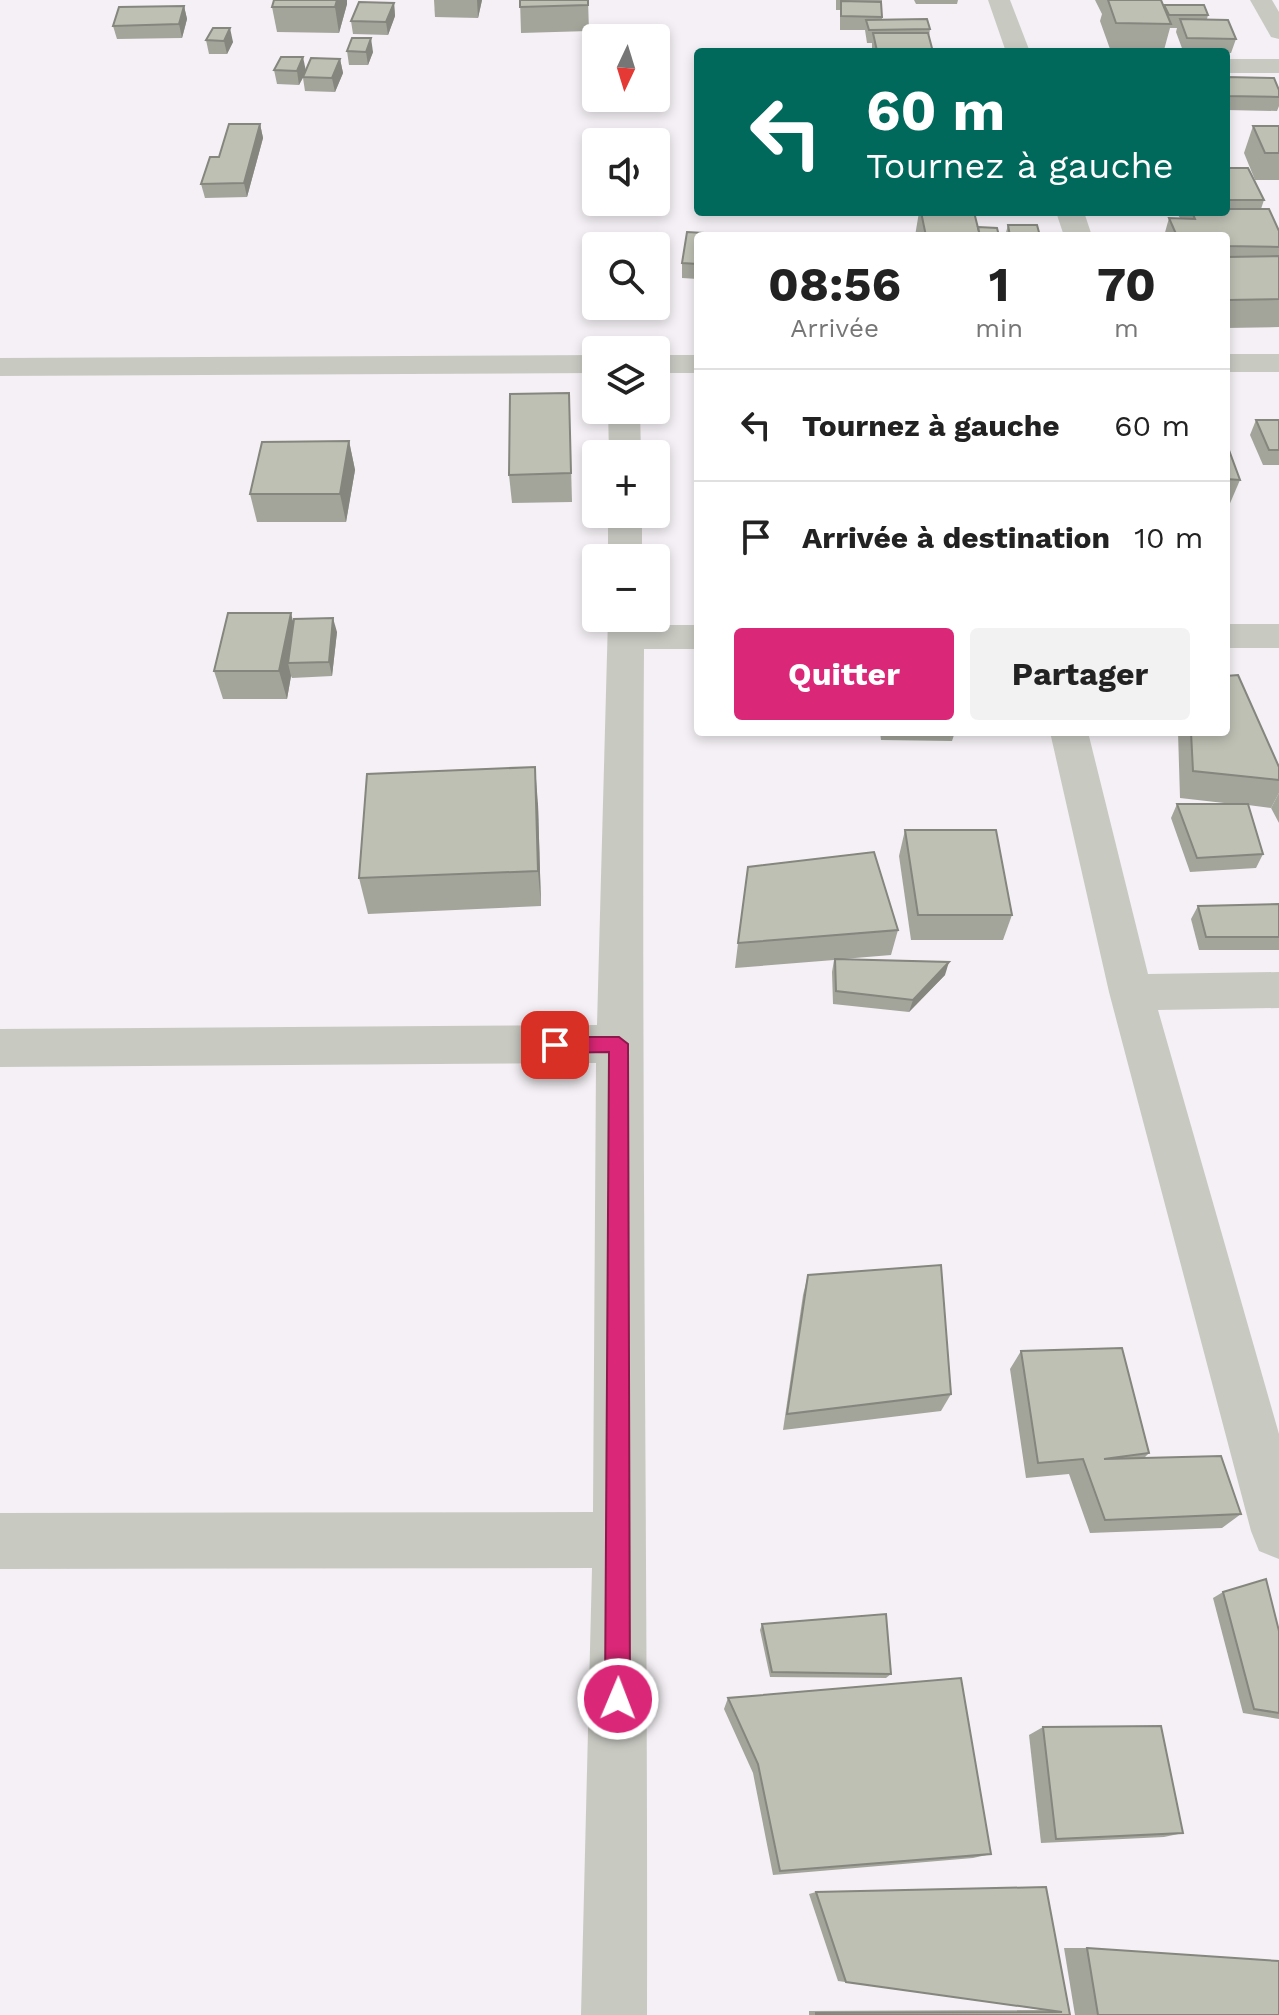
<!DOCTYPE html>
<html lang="fr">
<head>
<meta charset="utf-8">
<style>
	:root { --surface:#fff; --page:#f2f2f2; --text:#222; --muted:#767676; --line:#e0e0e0; --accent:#db2777 }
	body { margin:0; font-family:"Work Sans",sans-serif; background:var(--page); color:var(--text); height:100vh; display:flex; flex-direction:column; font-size:30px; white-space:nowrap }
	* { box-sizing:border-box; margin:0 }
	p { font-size:26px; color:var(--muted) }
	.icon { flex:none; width:44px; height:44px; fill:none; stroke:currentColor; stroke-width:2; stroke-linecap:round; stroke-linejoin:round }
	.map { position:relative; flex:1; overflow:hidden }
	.drawer { position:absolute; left:694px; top:232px; width:536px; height:504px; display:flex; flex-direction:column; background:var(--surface); border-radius:8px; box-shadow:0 4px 12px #0003 }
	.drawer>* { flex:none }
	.hud { position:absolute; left:694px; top:48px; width:536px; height:168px; border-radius:8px; box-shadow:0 4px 12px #0003; background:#00695c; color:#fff; overflow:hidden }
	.needle { width:52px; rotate:184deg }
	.buttons { position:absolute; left:582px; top:24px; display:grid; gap:16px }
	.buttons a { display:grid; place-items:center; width:88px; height:88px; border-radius:8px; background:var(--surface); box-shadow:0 4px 12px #0003; font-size:40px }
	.pin { position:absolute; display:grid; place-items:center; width:68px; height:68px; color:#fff; margin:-34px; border-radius:16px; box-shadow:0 4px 12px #0006 }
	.me { position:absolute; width:88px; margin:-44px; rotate:1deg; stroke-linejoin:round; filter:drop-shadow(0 0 6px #0008) }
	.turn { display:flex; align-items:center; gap:28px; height:168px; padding:0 40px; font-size:36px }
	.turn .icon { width:104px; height:104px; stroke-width:2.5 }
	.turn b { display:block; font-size:56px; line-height:68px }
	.eta { display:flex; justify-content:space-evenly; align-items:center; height:136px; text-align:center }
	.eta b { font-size:48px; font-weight:700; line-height:56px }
	.button { display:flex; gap:16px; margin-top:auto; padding:16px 40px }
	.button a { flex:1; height:92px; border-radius:8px; background:var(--accent); color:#fff; font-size:32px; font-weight:700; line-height:92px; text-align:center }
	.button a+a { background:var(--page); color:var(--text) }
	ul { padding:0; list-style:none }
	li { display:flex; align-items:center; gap:24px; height:112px; padding:0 40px; border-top:2px solid var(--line) }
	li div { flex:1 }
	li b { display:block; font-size:30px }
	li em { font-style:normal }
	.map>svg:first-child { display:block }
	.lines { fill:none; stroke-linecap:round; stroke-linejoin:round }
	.minor { fill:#c8cac2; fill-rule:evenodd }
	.wall { fill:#a3a59b }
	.shaded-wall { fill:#85867e }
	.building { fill:#bec0b4; stroke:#85867e; stroke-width:2 }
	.route { fill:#db2777; stroke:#8e194d; stroke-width:2 }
</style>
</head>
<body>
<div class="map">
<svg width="1279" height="2015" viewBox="0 0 1279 2015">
	<rect width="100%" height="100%" fill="#f4f0f5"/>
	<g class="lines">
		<g class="minor">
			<polygon points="988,0 1010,0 1030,52 1006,52"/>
			<polygon points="1250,0 1272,0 1279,12 1279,39 1271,37"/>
			<rect x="1226" y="59" width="53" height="14"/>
			<polygon points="1056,212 1084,212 1092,236 1064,236"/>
			<rect x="1226" y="354" width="53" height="18"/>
			<polygon points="596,355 596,373 0,376 0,358"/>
			<rect x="656" y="355" width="42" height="18"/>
			<polygon points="608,410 640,410 641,454 609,454"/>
			<rect x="608" y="514" width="34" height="44"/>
			<path d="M608,618H644V625H698V649H644C641,1105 648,1560 647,2015H581L592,1568L0,1569V1513L593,1512L596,1063L0,1067V1029L597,1025Z"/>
			<rect x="1226" y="624" width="53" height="24"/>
			<polygon points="1050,732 1088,732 1148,974 1279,972 1279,1008 1158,1010 1279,1434 1279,1559 1259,1551 1251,1531 1109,992"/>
		</g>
	</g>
	<g class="wall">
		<polygon points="434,0 482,0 478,18 435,17"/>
		<polygon points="520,0 588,0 589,31 521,33"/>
		<polygon points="836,0 882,0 882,20 930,29 929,36 933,52 872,52 872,43 867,43 865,30 840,30 840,10 836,10"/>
		<polygon points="914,0 958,0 957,4 916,4"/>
		<polygon points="1095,0 1161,0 1164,7 1208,15 1207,19 1236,39 1231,53 1183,51 1176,32 1177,28 1170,28 1164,50 1110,49 1100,21 1102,14"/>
		<polygon points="394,3 395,16 388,35 353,34 351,21"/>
		<polygon points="347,4 339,33 277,32 272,7"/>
		<polygon points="184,6 187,19 182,38 117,39 113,26"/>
		<polygon points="213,28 233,42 227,54 209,54 206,40"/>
		<polygon points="347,51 373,52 368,65 349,65"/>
		<polygon points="340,59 343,73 335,92 305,91 303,78 299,85 277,84 274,70 306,71"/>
		<polygon points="1226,77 1279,90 1279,106 1277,111 1226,110"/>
		<polygon points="260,124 263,138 247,197 205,198 201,184 219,157"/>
		<polygon points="1253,126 1279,126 1279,180 1255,180 1244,153"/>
		<polygon points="1226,168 1264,200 1261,209 1279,231 1279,327 1226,328 1226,236 1164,236 1169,218 1180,218 1178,215 1151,215 1149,212 1226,212"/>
		<polygon points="919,212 974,212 978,229 999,236 915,236"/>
		<polygon points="1008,225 1040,236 1005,236"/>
		<polygon points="698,236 698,279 682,278 682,263"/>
		<polygon points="569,393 572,502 512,503 509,475"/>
		<polygon points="1256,420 1279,420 1279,465 1263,465 1250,435"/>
		<polygon points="349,441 355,470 346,522 257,522 250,494"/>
		<polygon points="1226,442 1240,480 1228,508 1226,508"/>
		<polygon points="293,623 337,632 332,676 292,678 291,676 287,699 223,699 214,671"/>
		<polygon points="880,732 955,732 952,741 881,740"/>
		<polygon points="1178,732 1226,732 1279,767 1279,793 1271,808 1248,805 1263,854 1256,868 1190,872 1171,818 1177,804 1233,804 1180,798"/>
		<polygon points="1279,793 1279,823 1271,808"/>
		<polygon points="538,804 541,906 368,914 359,878"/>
		<polygon points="905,830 1012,915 1003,940 911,940 899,856"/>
		<polygon points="1279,904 1279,950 1199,950 1191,919 1198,906"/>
		<polygon points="898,930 891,955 843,959 945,975 909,1012 833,1004 832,972 834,960 735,968 738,943"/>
		<polygon points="808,1275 951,1394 941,1411 783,1430 803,1295"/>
		<polygon points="1021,1351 1149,1453 1144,1458 1241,1514 1222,1528 1090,1533 1069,1474 1026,1478 1010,1369"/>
		<polygon points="1223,1592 1279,1631 1279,1719 1243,1713 1213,1598"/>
		<polygon points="762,1624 891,1674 886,1678 770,1677 760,1630"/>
		<polygon points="728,1698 991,1854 973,1858 773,1875 753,1773 724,1709"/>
		<polygon points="1043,1727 1183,1833 1164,1837 1041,1843 1029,1735"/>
		<polygon points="816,1892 1070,2015 809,2015 809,2011 1044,2010 838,1981 809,1894"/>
		<polygon points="1064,1948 1087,1948 1279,2015 1075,2015"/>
	</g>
	<g class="shaded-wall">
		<polygon points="337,0 347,0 347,4 339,33 335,7"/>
		<polygon points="477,0 482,0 478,18"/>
		<polygon points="394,3 395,16 388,35 386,22"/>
		<polygon points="184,6 187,19 182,38 179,24"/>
		<polygon points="230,28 233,42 227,54 224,41"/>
		<polygon points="371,38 373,52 368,65 366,52"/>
		<polygon points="303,57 306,71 299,85 297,71"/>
		<polygon points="340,59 343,73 335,92 332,78"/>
		<polygon points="260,124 263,138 247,197 244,183"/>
		<polygon points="349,441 355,470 346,522 340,494"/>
		<polygon points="291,613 298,641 288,663 291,676 287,699 279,671"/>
		<polygon points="333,618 337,632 332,676 329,662"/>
		<polygon points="535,767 538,804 541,906 538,871"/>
		<polygon points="949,962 945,975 909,1012 913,1000"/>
	</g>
	<g class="building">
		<polygon points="274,0 337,0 335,7 272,7"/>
		<polygon points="520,0 588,0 588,5 520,7"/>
		<polygon points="1108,0 1161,0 1171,24 1116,23"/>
		<polygon points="841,1 881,2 882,17 841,16"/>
		<polygon points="359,2 394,3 386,22 351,21"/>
		<polygon points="1164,5 1204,5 1208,15 1169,15"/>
		<polygon points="184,6 179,24 113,26 119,7"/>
		<polygon points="927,19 930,29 869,30 866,20"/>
		<polygon points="1180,19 1228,20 1236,39 1187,38"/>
		<polygon points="213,28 230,28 224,41 206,40"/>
		<polygon points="873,33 928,33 933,52 877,51"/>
		<polygon points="352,38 371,38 366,52 347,51"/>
		<polygon points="281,57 303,57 297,71 274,70"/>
		<polygon points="311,58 340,59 332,78 303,77"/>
		<polygon points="1226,77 1274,78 1279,90 1279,97 1226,96"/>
		<polygon points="229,124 260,124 244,183 201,184 210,157 219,157"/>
		<polygon points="1253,126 1279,126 1279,153 1265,153"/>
		<polygon points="1226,168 1248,168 1264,200 1226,200"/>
		<polygon points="1226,209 1269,209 1279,231 1279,247 1226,246 1226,236 1200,236 1199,234 1176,234 1169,218 1195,219 1192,212 1226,212"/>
		<polygon points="921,212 974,212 980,236 926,236"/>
		<polygon points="1008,225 1037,225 1040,236 1010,236"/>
		<polygon points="978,227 997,228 999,236 980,236"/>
		<polygon points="687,232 721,234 721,236 698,236 698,264 682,263"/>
		<polygon points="1279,256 1279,299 1227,300 1226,297 1226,257"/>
		<polygon points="569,393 571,473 509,475 510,394"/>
		<polygon points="1256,420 1279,420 1279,450 1269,450"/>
		<polygon points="349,441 340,494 250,494 262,442"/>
		<polygon points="1226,442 1240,480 1226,479"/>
		<polygon points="228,613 291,613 279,671 214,671"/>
		<polygon points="333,618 329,662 288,663 294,619"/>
		<polygon points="1238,675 1279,767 1279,780 1193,771 1191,732 1226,732 1226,676"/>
		<polygon points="535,767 538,871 359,878 367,774"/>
		<polygon points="1177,804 1248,804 1263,854 1197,858"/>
		<polygon points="905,830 996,830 1012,915 918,915"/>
		<polygon points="874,852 898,930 738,943 748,867"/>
		<polygon points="1279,904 1279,937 1206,937 1198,906"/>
		<polygon points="835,959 949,962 913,1000 836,991"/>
		<polygon points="941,1265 951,1394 787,1414 808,1275"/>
		<polygon points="1122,1348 1149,1453 1104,1459 1221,1456 1241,1514 1105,1520 1083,1459 1038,1463 1021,1351"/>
		<polygon points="1266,1579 1279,1631 1279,1713 1254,1709 1223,1592"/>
		<polygon points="886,1614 891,1674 772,1672 762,1624"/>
		<polygon points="961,1678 991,1854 780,1871 758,1764 728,1698"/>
		<polygon points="1161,1726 1183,1833 1056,1839 1043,1727"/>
		<polygon points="1046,1887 1070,2015 816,2015 816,2013 1062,2012 846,1982 816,1892"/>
		<polygon points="1087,1948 1279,1961 1279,2015 1098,2015"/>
	</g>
	<polygon class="route" points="555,1037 619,1037 628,1044 630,1699 626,1707 618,1711 609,1707 605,1699 609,1052 555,1053 546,1045"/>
</svg>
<div class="buttons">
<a><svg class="needle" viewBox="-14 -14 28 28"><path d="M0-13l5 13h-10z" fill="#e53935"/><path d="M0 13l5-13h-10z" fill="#767676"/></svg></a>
<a><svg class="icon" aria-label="sound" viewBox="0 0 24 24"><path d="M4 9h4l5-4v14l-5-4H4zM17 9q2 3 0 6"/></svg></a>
<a><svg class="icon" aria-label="search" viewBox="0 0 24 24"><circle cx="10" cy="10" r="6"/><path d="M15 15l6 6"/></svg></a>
<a><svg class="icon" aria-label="layers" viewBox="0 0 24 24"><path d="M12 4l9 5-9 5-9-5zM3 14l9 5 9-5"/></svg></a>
<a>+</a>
<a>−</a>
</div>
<div class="pin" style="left:555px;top:1045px;background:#d93025"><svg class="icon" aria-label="arrive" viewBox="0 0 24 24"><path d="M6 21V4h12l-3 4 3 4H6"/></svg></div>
<svg class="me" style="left:618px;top:1699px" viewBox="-20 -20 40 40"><circle r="17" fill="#db2777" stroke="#fff" stroke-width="3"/><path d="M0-11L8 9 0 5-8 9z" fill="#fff"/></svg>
<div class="hud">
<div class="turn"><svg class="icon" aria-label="left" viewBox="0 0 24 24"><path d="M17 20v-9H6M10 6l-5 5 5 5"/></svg><div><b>60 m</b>Tournez à gauche</div></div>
</div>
<section class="drawer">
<div class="eta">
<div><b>08:56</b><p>Arrivée</p></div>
<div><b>1</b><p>min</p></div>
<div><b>70</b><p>m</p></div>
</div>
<ul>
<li><svg class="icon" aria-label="left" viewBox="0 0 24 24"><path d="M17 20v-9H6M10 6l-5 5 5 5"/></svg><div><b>Tournez à gauche</b></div><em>60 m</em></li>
<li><svg class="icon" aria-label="arrive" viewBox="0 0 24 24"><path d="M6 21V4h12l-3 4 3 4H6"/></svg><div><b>Arrivée à destination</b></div><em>10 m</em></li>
</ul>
<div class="button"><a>Quitter</a><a>Partager</a></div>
</section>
</div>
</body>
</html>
